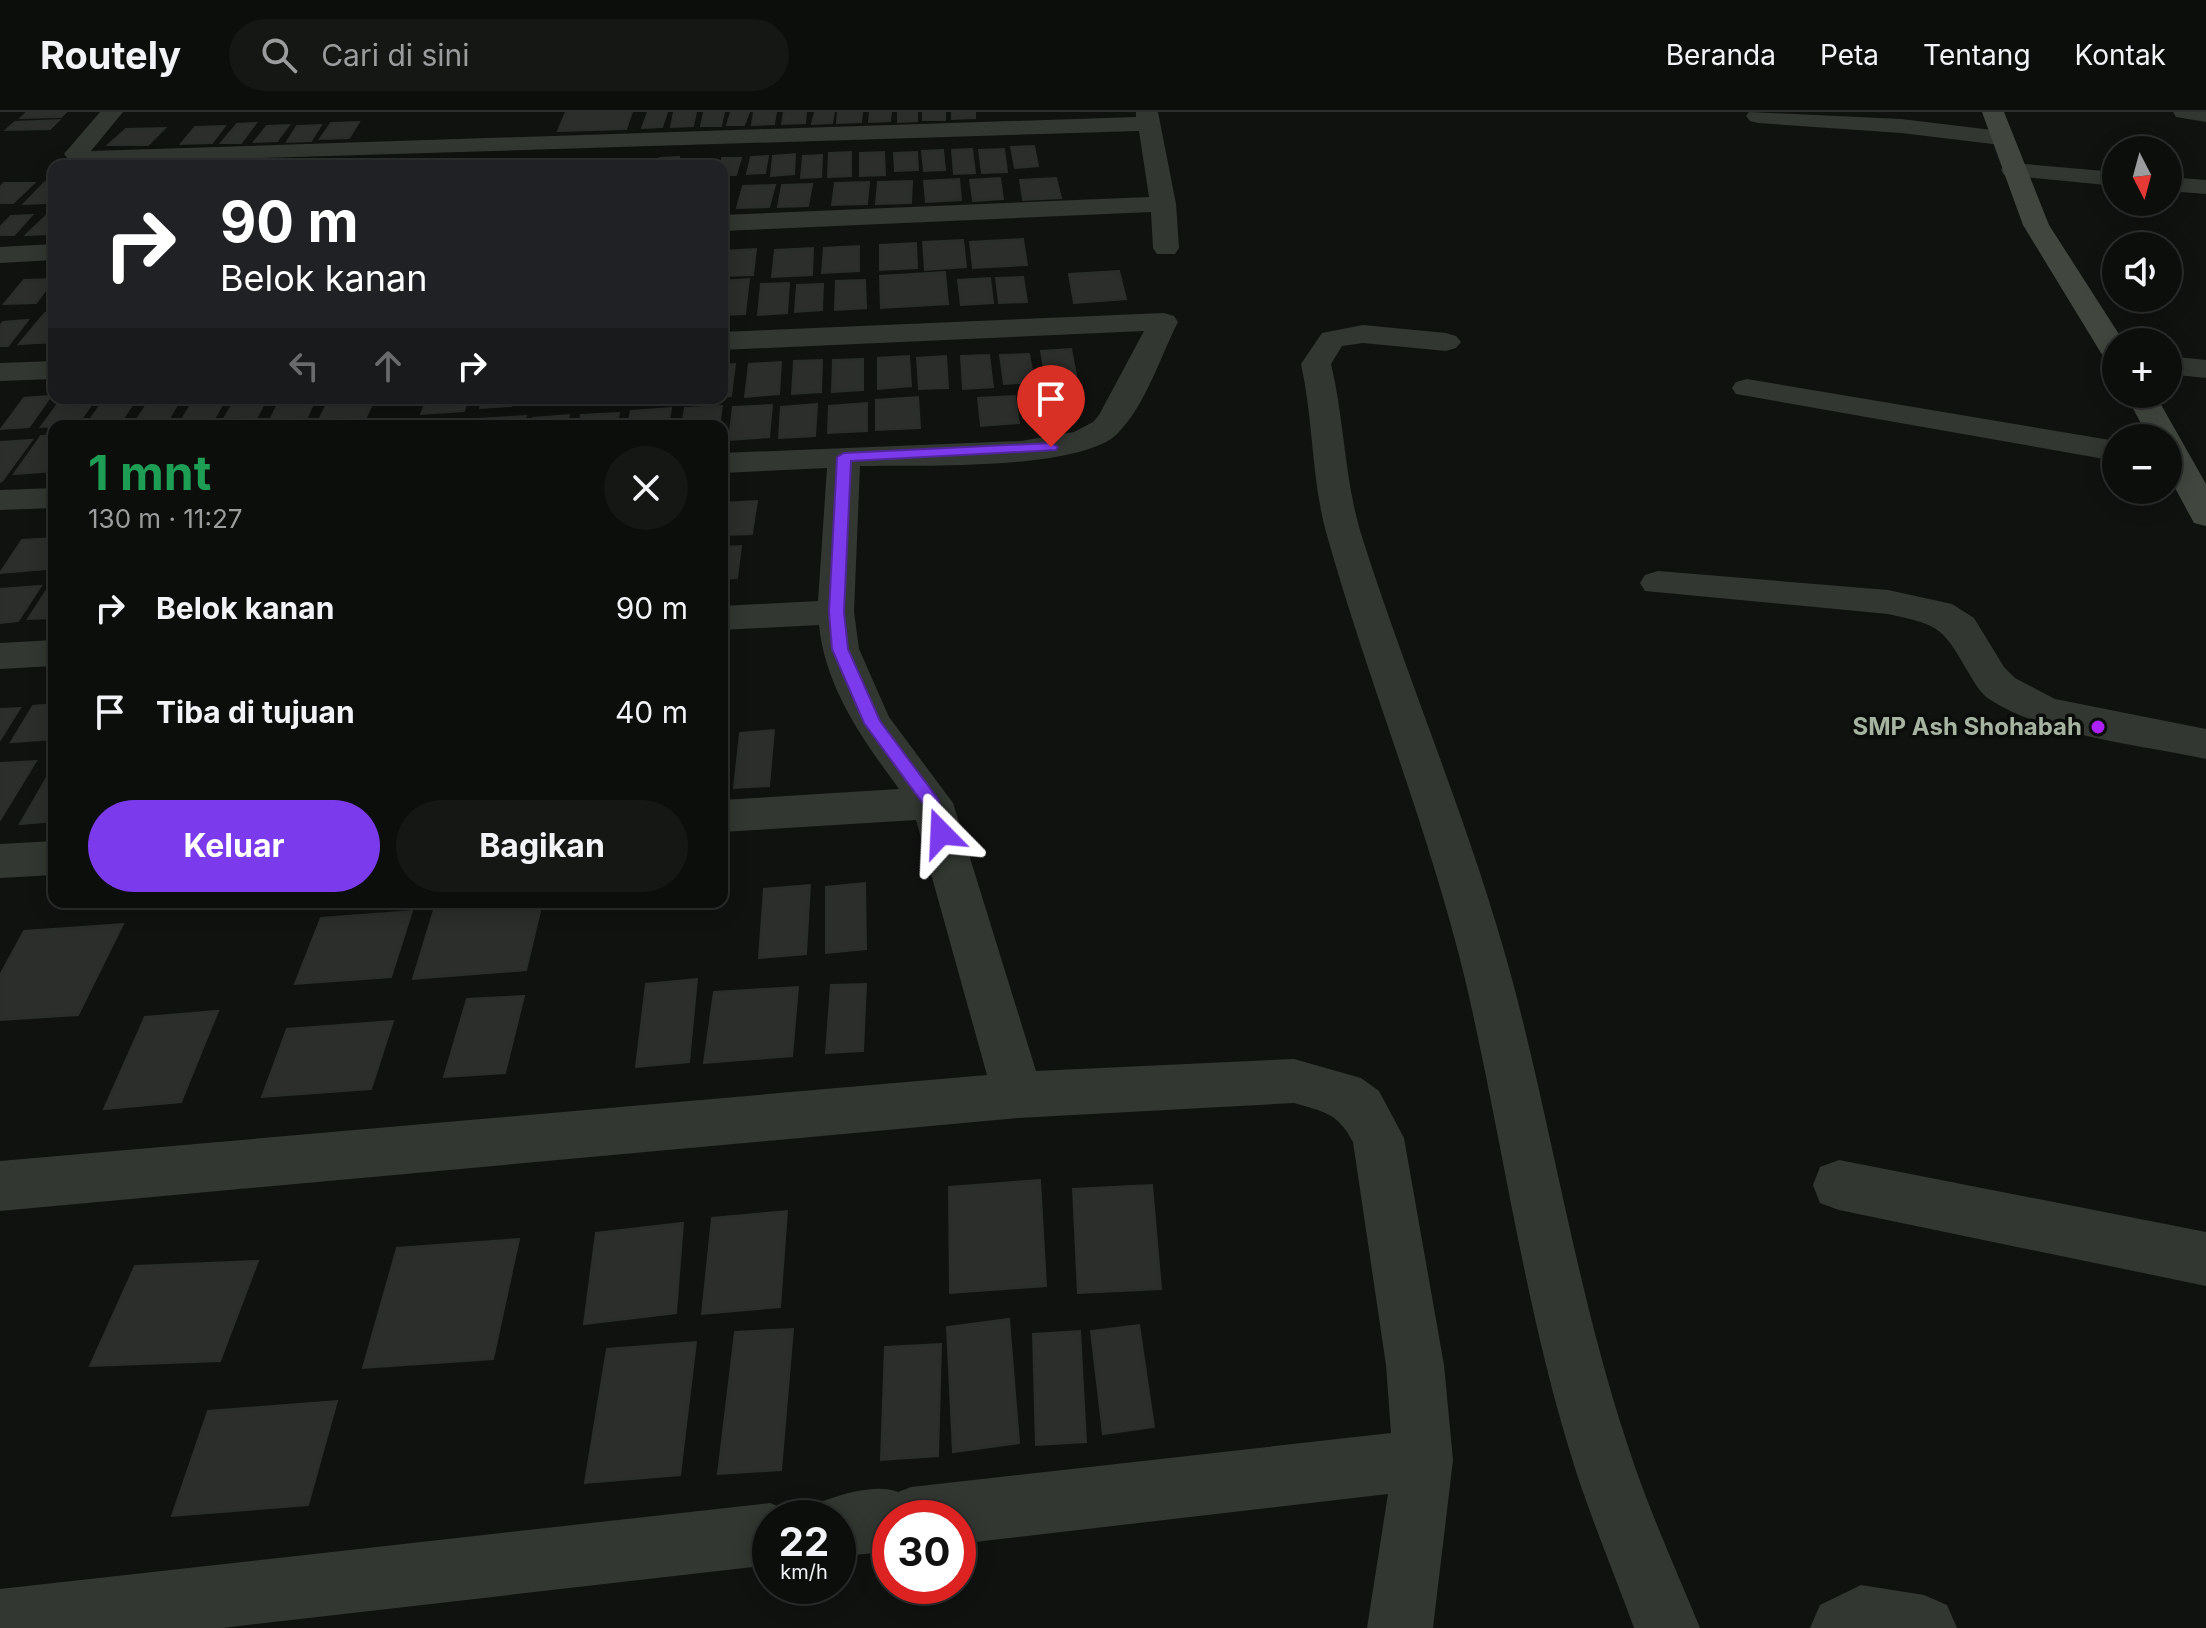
<!DOCTYPE html>
<html lang="id">
<head>
<meta charset="utf-8">
<style>
	:root { --surface:#0c0e0c; --page:#151715; --text:#f1f3f6; --muted:#9a9c9d; --line:#2c2e2d; --accent:#7c3aed }
	body { margin:0; font-family:Inter,sans-serif; background:var(--page); color:var(--text); height:100vh; display:flex; flex-direction:column; font-size:30px; white-space:nowrap }
	* { box-sizing:border-box; margin:0 }
	p { font-size:26px; color:var(--muted) }
	.icon { flex:none; width:44px; height:44px; fill:none; stroke:currentColor; stroke-width:2; stroke-linecap:round; stroke-linejoin:round }
	.map { position:relative; flex:1; overflow:hidden }
	.details { position:absolute; left:48px; top:308px; width:680px; height:488px; display:flex; flex-direction:column; background:var(--surface); border-radius:16px; box-shadow:0 4px 20px #0003,0 0 0 2px var(--line) }
	.details>* { flex:none }
	.guide { position:absolute; left:48px; top:48px; width:680px; height:244px; border-radius:16px; box-shadow:0 4px 20px #0003,0 0 0 2px var(--line); background:#202124; color:#fff; overflow:hidden }
	.needle { width:52px; rotate:174deg }
	.fabs { position:absolute; left:2102px; top:24px; display:grid; gap:16px }
	.fabs a { display:grid; place-items:center; width:80px; height:80px; border-radius:50%; background:var(--surface); box-shadow:0 4px 20px #0003,0 0 0 2px var(--line); font-size:40px }
	.speed { position:absolute; left:752px; top:1388px; display:flex; gap:16px; font-size:40px; font-weight:700; text-align:center }
	.speed>* { display:grid; place-content:center; width:104px; height:104px; border-radius:50%; background:var(--surface); box-shadow:0 4px 20px #0003,0 0 0 2px var(--line); line-height:1 }
	.speed small { font-size:20px; font-weight:400 }
	.speed .limit { border:12px solid #d22; background:#fff; color:#111 }
	.pin { position:absolute; display:grid; place-items:center; width:68px; height:68px; color:#fff; margin:-82px -34px; border-radius:50% 50% 50% 0; rotate:-45deg; box-shadow:0 0 8px #0007 }
	.pin .icon { rotate:45deg }
	.me { position:absolute; width:88px; margin:-44px; rotate:339deg; stroke-linejoin:round; filter:drop-shadow(0 0 6px #0008) }
	.turn { display:flex; align-items:center; gap:28px; height:168px; padding:0 40px; font-size:36px }
	.turn .icon { width:104px; height:104px; stroke-width:2.5 }
	.turn b { display:block; font-size:56px; line-height:68px }
	.lanes { display:flex; align-items:center; height:76px; padding:0 40px; background:#0003; justify-content:center; gap:40px; direction:ltr }
	.lanes .off { opacity:.35 }
	.round { display:grid; place-items:center; flex:none; width:84px; height:84px; border-radius:42px; background:var(--page) }
	.summary { display:flex; align-items:center; justify-content:space-between; height:136px; padding:0 40px }
	h1 { font-size:48px; font-weight:700; line-height:60px; color:#1e9e55 }
	.primary-button { display:flex; gap:16px; margin-top:auto; padding:16px 40px }
	.primary-button a { flex:1; height:92px; border-radius:48px; background:var(--accent); color:#fff; font-size:32px; font-weight:700; line-height:92px; text-align:center }
	.primary-button a+a { background:var(--page); color:var(--text) }
	ul { padding:0; list-style:none }
	li { display:flex; align-items:center; gap:24px; height:104px; padding:0 40px }
	li div { flex:1 }
	li b { display:block; font-size:30px }
	li em { font-style:normal }
	header { display:flex; align-items:center; gap:48px; box-sizing:border-box; height:112px; padding:0 40px; background:var(--surface); border-bottom:2px solid var(--line) }
	header strong { font-size:38px }
	nav { display:flex; gap:44px; margin-inline-start:auto; font-size:28px }
	.search { width:560px; height:72px; background:var(--page); display:flex; align-items:center; gap:20px; box-sizing:border-box; padding:0 28px; border-radius:44px; color:var(--muted); font-size:30px }
	.map>svg:first-child { display:block }
	.building { fill:#2b2e2b; stroke:#2a2e2a; stroke-width:2 }
	.lines { fill:none; stroke-linecap:round; stroke-linejoin:round }
	.street { fill:#323731; fill-rule:evenodd }
	.secondary { fill:#41473f; fill-rule:evenodd }
	.route { fill:#7c3aed; stroke:#51269a; stroke-width:2 }
	.poi-dot { fill:#ac21f9; stroke:#0b0d0b; stroke-width:3 }
	.labels { text-anchor:middle; stroke-width:7; stroke-linejoin:round; paint-order:stroke }
	.poi-label { font-size:24px; font-weight:bold; fill:#a7b3a1; stroke:#0b0d0b; text-anchor:end }
</style>
</head>
<body>
<header>
<strong>Routely</strong>
<div class="search"><svg class="icon" aria-label="search" viewBox="0 0 24 24"><circle cx="10" cy="10" r="6"/><path d="M15 15l6 6"/></svg>Cari di sini</div>
<nav><a>Beranda</a><a>Peta</a><a>Tentang</a><a>Kontak</a></nav>
</header>
<div class="map">
<svg width="2206" height="1516" viewBox="0 0 2206 1516">
	<rect width="100%" height="100%" fill="#101210"/>
	<g class="building">
		<polygon points="27,0 66,0 61,5 21,6"/>
		<polygon points="566,0 632,0 626,17 558,19"/>
		<polygon points="648,0 667,0 662,15 642,16"/>
		<polygon points="674,0 696,0 693,14 671,15"/>
		<polygon points="704,0 724,0 721,14 701,14"/>
		<polygon points="731,0 749,0 744,13 727,13"/>
		<polygon points="754,0 776,0 774,12 752,13"/>
		<polygon points="784,0 806,0 805,11 782,12"/>
		<polygon points="815,0 834,0 832,11 812,12"/>
		<polygon points="838,0 862,0 861,10 837,11"/>
		<polygon points="870,0 891,0 890,9 869,10"/>
		<polygon points="898,0 917,0 917,9 898,10"/>
		<rect x="923" y="0" width="22" height="8"/>
		<polygon points="952,0 975,0 975,6 952,7"/>
		<polygon points="59,8 50,17 6,18 15,10"/>
		<polygon points="359,10 349,26 320,27 331,11"/>
		<polygon points="256,11 241,31 221,31 237,12"/>
		<polygon points="289,13 277,29 254,30 267,14"/>
		<polygon points="321,13 311,29 287,30 297,14"/>
		<polygon points="225,14 212,31 181,32 195,15"/>
		<polygon points="165,16 148,33 108,33 126,17"/>
		<polygon points="1034,34 1038,54 1015,56 1011,35"/>
		<polygon points="972,37 975,61 954,62 952,38"/>
		<polygon points="1004,37 1007,60 982,61 979,38"/>
		<polygon points="943,38 945,58 924,59 922,39"/>
		<polygon points="851,40 851,64 828,65 829,41"/>
		<polygon points="884,40 885,63 860,64 860,41"/>
		<polygon points="917,40 918,58 895,59 894,41"/>
		<polygon points="795,42 794,62 771,64 773,44"/>
		<polygon points="822,43 821,65 801,66 803,44"/>
		<polygon points="768,44 765,61 747,62 751,45"/>
		<polygon points="679,45 677,54 658,54 660,46"/>
		<polygon points="722,46 741,46 736,63 722,63"/>
		<polygon points="709,47 708,54 686,54 688,48"/>
		<polygon points="1000,66 1003,87 973,89 970,68"/>
		<polygon points="1056,66 1061,86 1023,88 1020,68"/>
		<polygon points="959,67 961,88 926,90 924,69"/>
		<polygon points="912,69 911,91 876,92 878,70"/>
		<polygon points="45,70 54,70 54,83 47,91 24,92"/>
		<polygon points="869,70 867,92 832,93 835,71"/>
		<polygon points="4,71 34,71 13,91 0,91 0,75"/>
		<polygon points="812,72 808,94 778,95 782,73"/>
		<polygon points="775,73 769,95 737,96 743,74"/>
		<polygon points="32,103 14,123 0,123 0,115 11,104"/>
		<polygon points="47,103 54,103 53,122 26,123"/>
		<polygon points="1023,127 1027,153 973,156 970,130"/>
		<polygon points="963,128 966,155 925,158 923,130"/>
		<polygon points="916,131 917,156 880,158 880,133"/>
		<polygon points="859,134 859,159 822,161 824,136"/>
		<polygon points="813,136 812,163 772,165 775,138"/>
		<polygon points="756,137 753,163 722,164 722,139"/>
		<polygon points="1119,159 1126,187 1074,191 1069,162"/>
		<polygon points="945,160 948,192 881,196 880,164"/>
		<polygon points="1023,165 1027,190 999,191 996,166"/>
		<polygon points="990,166 993,191 961,193 958,168"/>
		<polygon points="54,167 36,191 4,192 24,168"/>
		<polygon points="749,167 745,202 722,203 722,169"/>
		<polygon points="865,168 866,196 835,198 836,169"/>
		<polygon points="789,171 787,201 758,203 761,172"/>
		<polygon points="823,172 822,198 795,200 797,173"/>
		<polygon points="45,201 54,201 54,230 19,232"/>
		<polygon points="28,208 8,234 0,234 0,214 3,210"/>
		<polygon points="1071,237 1077,268 1046,270 1041,239"/>
		<polygon points="1029,242 1034,270 1004,272 1000,243"/>
		<polygon points="989,243 993,275 963,277 961,244"/>
		<polygon points="909,244 911,274 878,277 878,246"/>
		<polygon points="946,244 948,276 919,277 917,246"/>
		<polygon points="863,247 863,278 832,280 833,248"/>
		<polygon points="822,248 821,280 792,282 794,249"/>
		<polygon points="781,250 779,282 745,285 749,252"/>
		<polygon points="735,252 731,284 722,285 722,253"/>
		<polygon points="51,284 29,315 1,317 24,286"/>
		<polygon points="1015,284 1019,311 981,314 978,286"/>
		<polygon points="918,285 920,316 876,318 876,288"/>
		<polygon points="62,286 96,286 77,313 41,315"/>
		<polygon points="105,286 137,286 119,312 86,314"/>
		<polygon points="151,286 181,286 167,310 134,312"/>
		<polygon points="195,286 226,286 210,314 178,314"/>
		<polygon points="236,286 267,286 257,305 224,307"/>
		<polygon points="281,286 316,286 307,305 270,308"/>
		<polygon points="330,286 375,286 366,305 319,308"/>
		<polygon points="428,286 468,286 464,299 421,302"/>
		<polygon points="483,286 513,286 511,294 480,296"/>
		<polygon points="528,286 556,286 555,290 526,292"/>
		<polygon points="867,291 867,319 828,321 829,294"/>
		<polygon points="817,292 815,324 779,326 781,295"/>
		<polygon points="772,293 769,325 729,328 733,295"/>
		<polygon points="722,294 719,314 682,314 685,296"/>
		<polygon points="671,296 668,314 628,314 631,299"/>
		<polygon points="619,301 616,314 579,314 581,303"/>
		<polygon points="569,303 566,314 531,314 533,306"/>
		<polygon points="526,304 523,314 476,314 478,307"/>
		<polygon points="466,309 464,314 412,314 413,312"/>
		<polygon points="54,323 54,359 14,362 41,324"/>
		<polygon points="32,328 2,369 0,370 0,330"/>
		<polygon points="757,389 752,422 722,423 722,391"/>
		<polygon points="54,426 54,447 47,457 0,461 22,428"/>
		<polygon points="741,434 737,466 722,467 722,435"/>
		<polygon points="52,470 54,506 28,507"/>
		<polygon points="41,474 18,509 0,511 0,477"/>
		<polygon points="54,592 54,627 11,630 33,594"/>
		<polygon points="20,596 0,628 0,597"/>
		<polygon points="774,618 769,674 734,676 740,621"/>
		<polygon points="36,649 0,708 0,651"/>
		<polygon points="54,653 54,709 20,712"/>
		<polygon points="865,771 866,837 826,841 826,775"/>
		<polygon points="810,773 806,842 759,846 764,777"/>
		<polygon points="542,791 526,858 413,867 434,798"/>
		<polygon points="412,799 391,865 295,872 321,806"/>
		<polygon points="123,812 78,903 0,908 0,863 24,819"/>
		<polygon points="697,867 689,950 636,955 646,872"/>
		<polygon points="866,872 863,939 826,941 831,873"/>
		<polygon points="798,875 792,944 704,951 714,880"/>
		<polygon points="524,884 505,961 444,965 467,887"/>
		<polygon points="218,899 181,990 104,997 145,905"/>
		<polygon points="393,909 371,977 262,985 287,917"/>
		<polygon points="1040,1068 1046,1174 950,1181 949,1075"/>
		<polygon points="1152,1073 1161,1177 1078,1181 1073,1077"/>
		<polygon points="787,1099 780,1195 702,1202 712,1106"/>
		<polygon points="683,1111 676,1201 584,1212 596,1121"/>
		<polygon points="519,1127 493,1247 363,1256 397,1136"/>
		<polygon points="258,1149 220,1249 90,1254 135,1154"/>
		<polygon points="1009,1207 1019,1331 953,1340 947,1215"/>
		<polygon points="1139,1213 1154,1315 1103,1322 1091,1219"/>
		<polygon points="793,1217 781,1358 718,1362 735,1220"/>
		<polygon points="1080,1219 1086,1330 1036,1333 1033,1222"/>
		<polygon points="696,1230 680,1363 585,1371 607,1237"/>
		<polygon points="941,1232 938,1344 881,1348 885,1235"/>
		<polygon points="337,1289 308,1393 172,1404 208,1299"/>
	</g>
	<g class="lines">
		<g class="street">
			<polygon points="100,0 123,0 91,39 1136,5 1136,0 1158,0 1176,92 1179,136 1175,142 1157,142 1153,136 1151,100 722,119 722,103 1149,85 1139,19 72,52 64,42"/>
			<polygon points="1749,0 1901,7 2001,19 2009,21 2013,26 2009,31 2001,33 1901,21 1758,11 1750,9 1746,4"/>
			<polygon points="2173,0 2206,0 2206,10 2176,5"/>
			<polygon points="2013,51 2116,60 2116,74 2004,63 2001,58 2004,53"/>
			<polygon points="2168,65 2206,68 2206,82 2168,79"/>
			<polygon points="54,132 54,148 0,151 0,135"/>
			<path d="M1164,201L1174,204L1178,210C1160,245 1146,293 1117,322C1079,359 915,353 860,354L854,500L859,537L889,605L953,691L1036,959L1294,947L1361,966L1379,979L1404,1026L1444,1253L1453,1348L1433,1516H1367L1388,1382L958,1432V1406H890V1439L838,1445V1406H810L816,1392C838,1383 875,1371 898,1380L911,1375L1391,1321L1386,1253L1353,1030C1337,1000 1324,1000 1294,991L1018,1006L0,1099V1049L987,963L916,708L722,720V688L899,677C863,628 825,575 819,513L722,518V494L818,489L827,356L722,361V341L1021,329L1074,320L1093,310L1099,303L1144,219L722,238V220Z"/>
			<path d="M1363,213L1446,221L1456,224L1461,230L1456,236L1446,239L1363,231L1342,234L1331,252C1345,310 1344,370 1363,428C1410,575 1472,718 1512,867C1553,1021 1577,1180 1627,1331C1647,1394 1675,1455 1700,1516H1634C1612,1455 1585,1393 1567,1330C1522,1179 1501,1021 1465,867C1429,718 1370,575 1328,427C1311,370 1314,310 1301,252L1322,221Z"/>
			<polygon points="2168,244 2206,248 2206,266 2168,262"/>
			<polygon points="54,249 54,267 0,269 0,251"/>
			<polygon points="1747,267 2116,329 2116,349 1736,282 1732,276 1736,270"/>
			<polygon points="54,376 54,396 0,398 0,378"/>
			<path d="M1658,459L1888,478L1952,492L1974,506L2004,555L2015,566L2055,587L2206,617V647C2140,633 2045,624 1989,587C1979,580 1973,568 1967,558C1942,514 1938,513 1888,502L1645,479L1640,471L1645,463Z"/>
			<polygon points="54,528 54,554 0,557 0,531"/>
			<polygon points="54,729 54,763 0,766 0,732"/>
			<polygon points="1839,1048 2206,1120 2206,1174 1839,1098 1820,1091 1813,1073 1820,1055"/>
			<polygon points="770,1391 792,1400 795,1406 770,1406 770,1453 222,1516 0,1516 0,1477"/>
			<polygon points="1861,1473 1924,1483 1947,1493 1957,1516 1810,1516 1820,1493"/>
		</g>
		<g class="secondary">
			<polygon points="1982,0 2004,0 2049,113 2124,230 2116,230 2116,250 2106,247 2101,241 2023,113"/>
			<polygon points="2125,282 2155,282 2206,372 2206,414 2194,411 2168,363 2168,326 2149,326"/>
		</g>
	</g>
	<polygon class="route" points="1051,331 1058,335 1056,338 851,349 844,500 848,537 880,609 938,687 949,721 941,727 932,721 924,693 864,611 832,537 829,500 837,345 844,341"/>
	<circle class="poi-dot" cx="2098" cy="615" r="8"/>
	<g class="labels">
		<g class="poi-label">
			<text x="2082" y="623">SMP Ash Shohabah</text>
		</g>
	</g>
</svg>
<div class="fabs">
<a><svg class="needle" viewBox="-14 -14 28 28"><path d="M0-13l5 13h-10z" fill="#e53935"/><path d="M0 13l5-13h-10z" fill="#9a9c9d"/></svg></a>
<a><svg class="icon" aria-label="sound" viewBox="0 0 24 24"><path d="M4 9h4l5-4v14l-5-4H4zM17 9q2 3 0 6"/></svg></a>
<a>+</a>
<a>−</a>
</div>
<div class="speed"><div>22<small>km/h</small></div><div class="limit">30</div></div>
<div class="pin" style="left:1051px;top:335px;background:#d93025"><svg class="icon" aria-label="arrive" viewBox="0 0 24 24"><path d="M6 21V4h12l-3 4 3 4H6"/></svg></div>
<svg class="me" style="left:941px;top:721px" viewBox="-20 -20 40 40"><path d="M0-17L14 15 0 8-14 15z" fill="#7c3aed" stroke="#fff" stroke-width="4"/></svg>
<div class="guide">
<div class="turn"><svg class="icon" aria-label="right" viewBox="0 0 24 24"><path d="M7 20v-9h11M14 6l5 5-5 5"/></svg><div><b>90 m</b>Belok kanan</div></div>
<div class="lanes"><svg class="icon off" aria-label="left" viewBox="0 0 24 24"><path d="M17 20v-9H6M10 6l-5 5 5 5"/></svg><svg class="icon off" aria-label="ahead" viewBox="0 0 24 24"><path d="M12 20V5M6 11l6-6 6 6"/></svg><svg class="icon" aria-label="right" viewBox="0 0 24 24"><path d="M7 20v-9h11M14 6l5 5-5 5"/></svg></div>
</div>
<section class="details">
<div class="summary"><div><h1>1 mnt</h1><p>130 m · 11:27</p></div><a class="round"><svg class="icon" aria-label="close" viewBox="0 0 24 24"><path d="M6 6l12 12M18 6L6 18"/></svg></a></div>
<ul>
<li><svg class="icon" aria-label="right" viewBox="0 0 24 24"><path d="M7 20v-9h11M14 6l5 5-5 5"/></svg><div><b>Belok kanan</b></div><em>90 m</em></li>
<li><svg class="icon" aria-label="arrive" viewBox="0 0 24 24"><path d="M6 21V4h12l-3 4 3 4H6"/></svg><div><b>Tiba di tujuan</b></div><em>40 m</em></li>
</ul>
<div class="primary-button"><a>Keluar</a><a>Bagikan</a></div>
</section>
</div>
</body>
</html>
